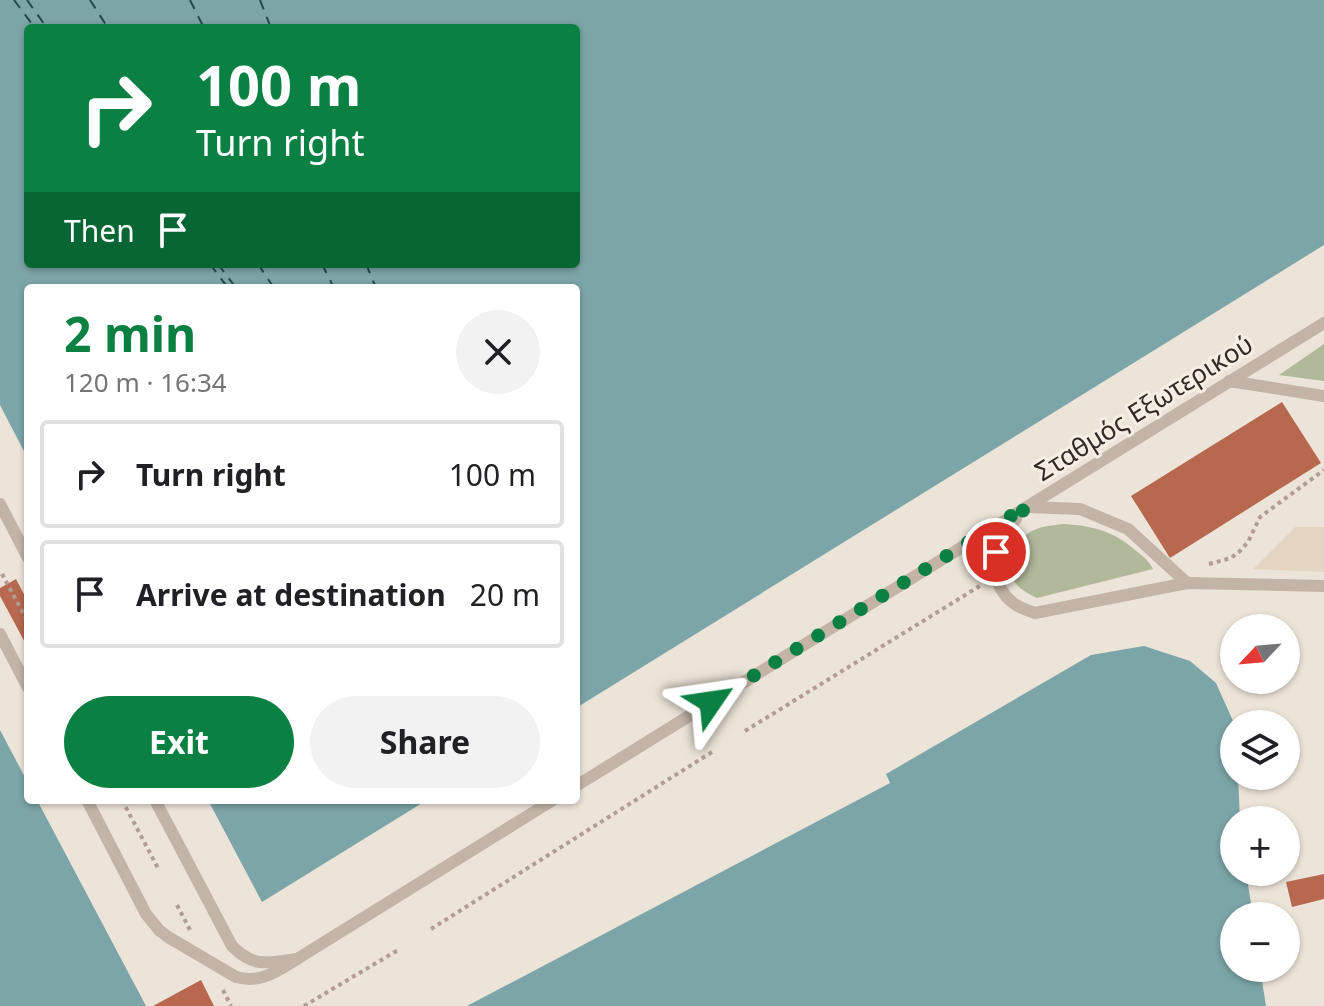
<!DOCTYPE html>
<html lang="en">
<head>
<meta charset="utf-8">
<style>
	:root { --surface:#fff; --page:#f2f2f2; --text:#202124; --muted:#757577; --line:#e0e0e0; --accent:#0b8043 }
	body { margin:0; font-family:"Noto Sans",sans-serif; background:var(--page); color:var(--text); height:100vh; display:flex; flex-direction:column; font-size:30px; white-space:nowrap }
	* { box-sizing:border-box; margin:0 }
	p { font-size:26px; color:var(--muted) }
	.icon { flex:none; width:44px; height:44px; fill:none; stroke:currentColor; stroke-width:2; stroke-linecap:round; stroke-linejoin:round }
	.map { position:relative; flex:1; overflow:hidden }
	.drawer { position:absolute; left:24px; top:284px; width:556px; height:520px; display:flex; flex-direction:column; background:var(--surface); border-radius:8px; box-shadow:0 2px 6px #0004 }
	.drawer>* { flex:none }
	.top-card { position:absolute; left:24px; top:24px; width:556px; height:244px; border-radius:8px; box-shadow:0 2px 6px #0004; background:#0b8043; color:#fff; overflow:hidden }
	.needle { width:52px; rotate:244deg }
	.controls { position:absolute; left:1220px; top:614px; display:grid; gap:16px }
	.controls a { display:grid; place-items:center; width:80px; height:80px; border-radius:50%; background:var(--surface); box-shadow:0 2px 6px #0004; font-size:40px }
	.pin { position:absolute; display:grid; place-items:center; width:68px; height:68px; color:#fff; margin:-34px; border:4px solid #fff; border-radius:50%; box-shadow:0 2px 8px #0007 }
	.me { position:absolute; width:88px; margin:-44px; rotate:58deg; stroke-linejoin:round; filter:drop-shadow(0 0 6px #0008) }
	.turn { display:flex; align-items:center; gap:28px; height:168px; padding:0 40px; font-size:36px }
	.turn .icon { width:104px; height:104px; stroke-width:2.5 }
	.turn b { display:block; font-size:56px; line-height:68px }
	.then { display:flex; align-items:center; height:76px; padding:0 40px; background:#0003; gap:16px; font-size:30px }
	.round { display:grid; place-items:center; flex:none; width:84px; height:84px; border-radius:42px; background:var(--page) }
	.headline { display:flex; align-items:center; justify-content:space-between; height:136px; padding:0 40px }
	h1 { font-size:48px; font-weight:700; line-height:60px; color:var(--accent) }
	.button { display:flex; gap:16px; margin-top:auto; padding:16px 40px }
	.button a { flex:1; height:92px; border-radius:48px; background:var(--accent); color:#fff; font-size:32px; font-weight:700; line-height:92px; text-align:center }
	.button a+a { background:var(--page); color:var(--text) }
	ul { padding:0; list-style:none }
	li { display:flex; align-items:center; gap:24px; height:108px; margin:0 16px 12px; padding:0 24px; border:4px solid var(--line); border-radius:8px }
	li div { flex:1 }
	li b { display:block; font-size:30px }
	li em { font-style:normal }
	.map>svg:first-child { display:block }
	.green { fill:#b0ba9b }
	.plaza { fill:#e4d5c2 }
	.water { fill:#7ca5a7; fill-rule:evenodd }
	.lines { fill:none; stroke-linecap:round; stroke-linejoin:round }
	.ferry { stroke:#214a4d; stroke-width:2; stroke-dasharray:10 8; stroke-linecap:butt }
	.building { fill:#b7684e }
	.path { stroke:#af9e91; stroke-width:4; stroke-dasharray:4 4; stroke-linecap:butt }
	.lane { stroke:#c4b4a7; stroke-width:12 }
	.route { stroke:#0b8043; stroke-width:14; stroke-dasharray:0 25.2 }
	.labels { text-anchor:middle; stroke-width:6; stroke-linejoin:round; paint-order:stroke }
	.street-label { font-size:26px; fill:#312a26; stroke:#f6eee5 }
</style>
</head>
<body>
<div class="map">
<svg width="1324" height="1006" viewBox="0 0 1324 1006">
	<rect width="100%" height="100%" fill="#ede4d9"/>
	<g class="green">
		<polygon points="1324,344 1324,381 1279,375"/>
		<path d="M1062,524C1090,525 1114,531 1135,550C1143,556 1149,561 1153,569L1037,598C1031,595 1025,592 1020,588C1002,571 1011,544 1030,532C1040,526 1051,526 1062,524Z"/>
	</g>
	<polygon class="plaza" points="1295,527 1324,527 1324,572 1253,569"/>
	<g class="water">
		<path d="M0,0H1324V245L576,708V288H28V459L0,405ZM28,28H576V264H28Z"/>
		<polygon points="1144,646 1190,661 1216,683 1233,721 1234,776 1238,776 1240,820 1234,820 1234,872 1246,872 1253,916 1234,916 1234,968 1260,968 1266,1006 467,1006 890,783 886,774 1091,655"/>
		<polygon points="0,730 28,783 28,800 37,800 146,1006 0,1006"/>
		<polygon points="208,800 427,800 262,902"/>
	</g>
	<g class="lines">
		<g class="ferry">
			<polyline points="14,0 35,28"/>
			<polyline points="27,0 47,28"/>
			<polyline points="90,0 108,28"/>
			<polyline points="190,0 204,28"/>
			<polyline points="260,0 271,28"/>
			<polyline points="210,264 228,288"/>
			<polyline points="218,264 236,288"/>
			<polyline points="258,264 274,288"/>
			<polyline points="322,264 334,288"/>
			<polyline points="366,264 376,288"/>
		</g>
	</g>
	<g class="building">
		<polygon points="1282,402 1321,463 1170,558 1131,496"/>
		<polygon points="16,579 28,602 28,648 0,596 0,588"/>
		<polygon points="1324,874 1324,899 1292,907 1286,882"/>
		<polygon points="201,980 214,1006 153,1006"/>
	</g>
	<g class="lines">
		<g class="path">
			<polyline points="1209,564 1231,558 1240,551 1248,542 1260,517 1324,470"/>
			<polyline points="2,574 28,622"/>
			<polyline points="745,731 983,584"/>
			<polyline points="122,800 159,870"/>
			<polyline points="177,905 190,930"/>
			<polyline points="431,929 712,752"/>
			<polyline points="223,990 231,1006"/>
			<polyline points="304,1006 398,950"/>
		</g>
		<g class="lane">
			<polyline points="1229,381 1324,396"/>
			<polyline points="0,504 28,558"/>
			<polyline points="1029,507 1080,509 1128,529 1187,583"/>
			<path d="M1016,519C1012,523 1006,528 1003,533C990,553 992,586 1012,602C1019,608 1026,610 1035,613L1187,583L1324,586"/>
			<polyline points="0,634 28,688"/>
			<polyline points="576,786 1324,323"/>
			<path d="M87,800L146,914L159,930L168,937L236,977C261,984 277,971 297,959C268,963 254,968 232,946L155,800"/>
			<polyline points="297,959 553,800"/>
		</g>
	</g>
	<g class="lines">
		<polyline class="route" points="711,702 1027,506 1003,533 996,552"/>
	</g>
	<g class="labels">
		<g class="street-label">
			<text transform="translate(1144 408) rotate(-32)" y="9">Σταθμός Εξωτερικού</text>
		</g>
	</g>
</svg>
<div class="controls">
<a><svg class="needle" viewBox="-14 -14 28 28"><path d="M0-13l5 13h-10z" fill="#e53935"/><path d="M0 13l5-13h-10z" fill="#757577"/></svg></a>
<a><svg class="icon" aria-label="layers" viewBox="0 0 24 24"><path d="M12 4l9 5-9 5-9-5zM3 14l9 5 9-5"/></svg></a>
<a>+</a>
<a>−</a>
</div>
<div class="pin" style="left:996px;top:552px;background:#d93025"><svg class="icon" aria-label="arrive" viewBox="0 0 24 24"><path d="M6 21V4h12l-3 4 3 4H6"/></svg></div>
<svg class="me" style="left:711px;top:702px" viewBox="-20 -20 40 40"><path d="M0-17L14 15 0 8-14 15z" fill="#0b8043" stroke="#fff" stroke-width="4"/></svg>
<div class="top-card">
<div class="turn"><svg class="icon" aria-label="right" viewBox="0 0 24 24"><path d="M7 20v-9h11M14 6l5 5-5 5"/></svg><div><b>100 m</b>Turn right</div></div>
<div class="then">Then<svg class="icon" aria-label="arrive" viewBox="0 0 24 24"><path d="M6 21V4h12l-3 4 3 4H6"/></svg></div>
</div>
<section class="drawer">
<div class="headline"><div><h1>2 min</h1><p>120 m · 16:34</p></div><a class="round"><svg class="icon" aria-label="close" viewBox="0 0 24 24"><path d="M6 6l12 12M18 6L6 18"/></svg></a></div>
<ul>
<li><svg class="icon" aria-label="right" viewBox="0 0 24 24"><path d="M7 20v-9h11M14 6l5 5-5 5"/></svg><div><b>Turn right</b></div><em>100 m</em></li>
<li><svg class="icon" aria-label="arrive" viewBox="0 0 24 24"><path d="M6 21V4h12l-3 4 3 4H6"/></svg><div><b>Arrive at destination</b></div><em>20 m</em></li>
</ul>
<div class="button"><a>Exit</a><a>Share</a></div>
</section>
</div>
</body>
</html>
